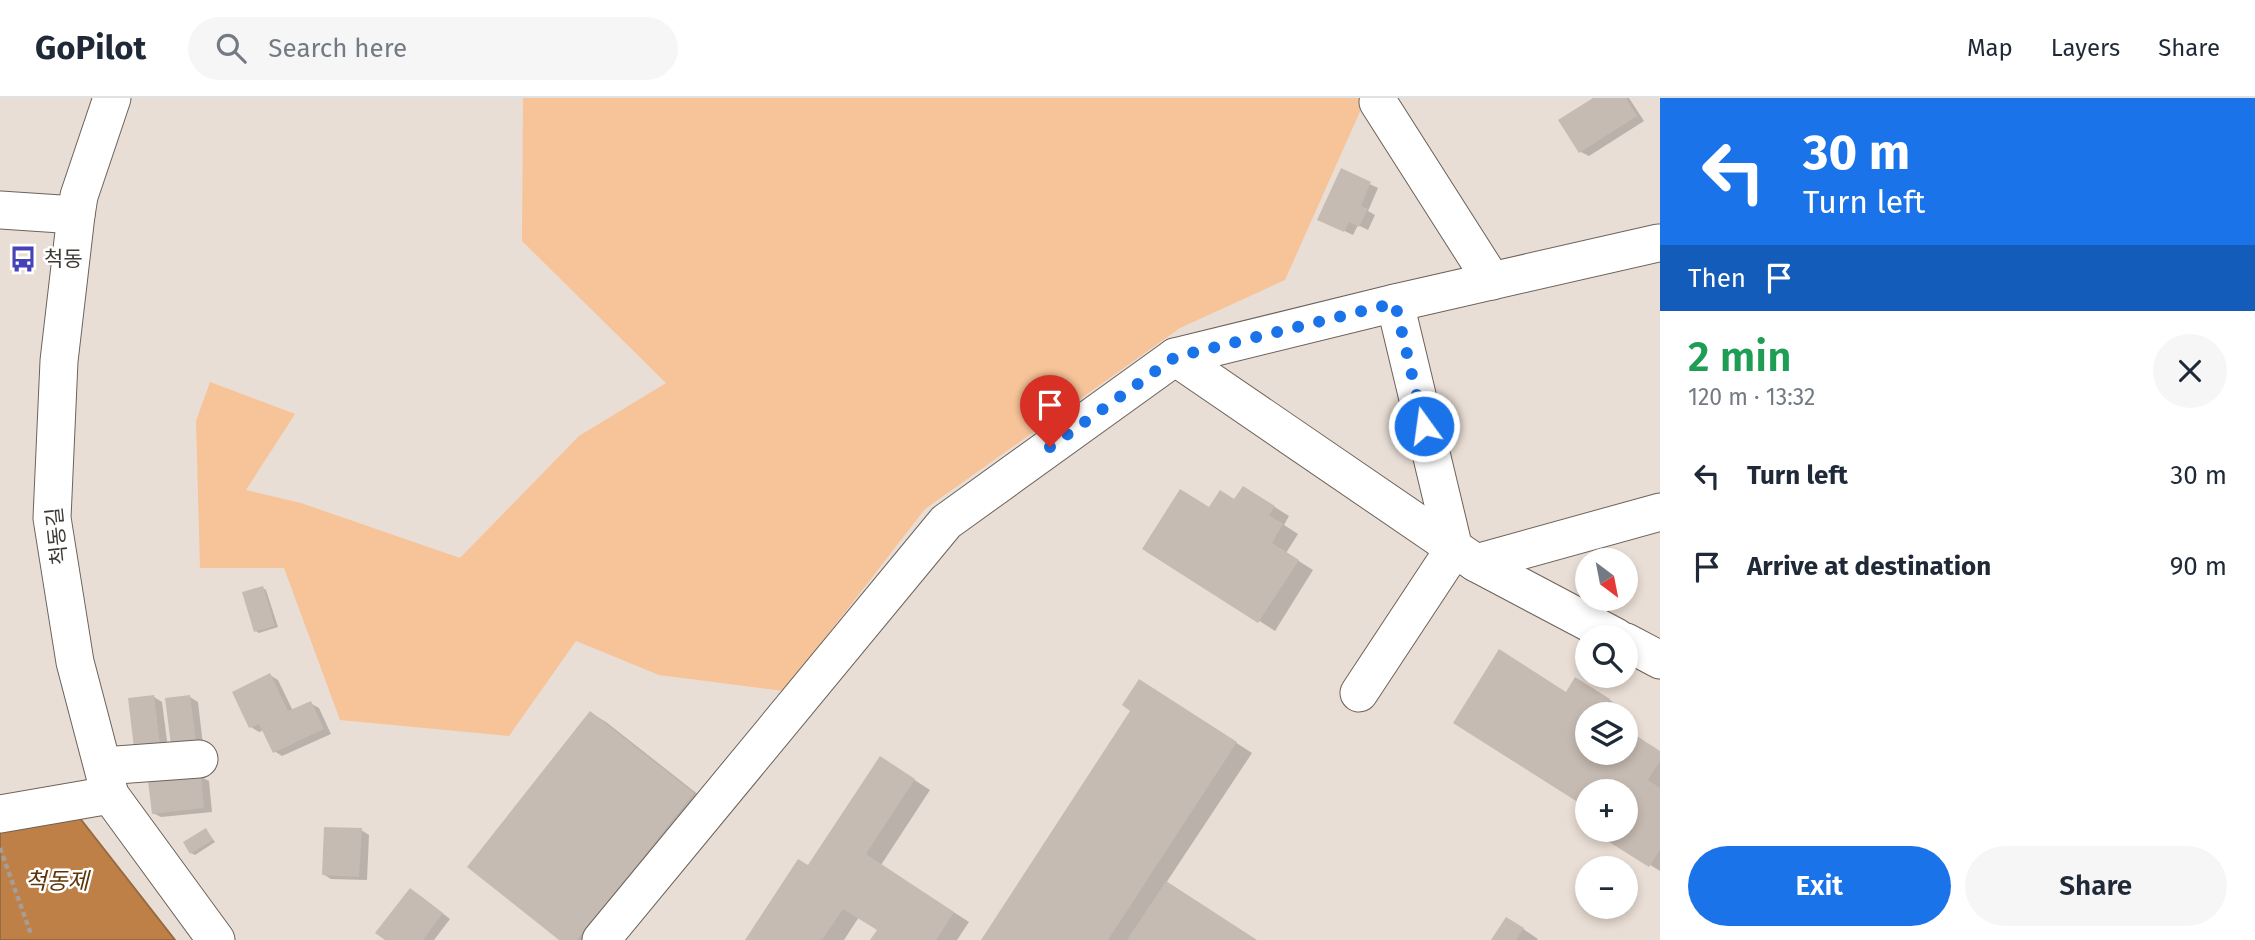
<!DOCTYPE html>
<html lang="en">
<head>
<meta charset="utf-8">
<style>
	:root { --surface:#fff; --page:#f6f6f7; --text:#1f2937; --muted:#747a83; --line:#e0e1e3; --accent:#1a73e8 }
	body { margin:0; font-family:"Fira Sans","Noto Sans KR",sans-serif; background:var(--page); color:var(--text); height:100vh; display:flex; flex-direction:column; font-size:26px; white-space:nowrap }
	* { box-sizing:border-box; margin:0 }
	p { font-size:23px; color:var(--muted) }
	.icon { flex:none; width:38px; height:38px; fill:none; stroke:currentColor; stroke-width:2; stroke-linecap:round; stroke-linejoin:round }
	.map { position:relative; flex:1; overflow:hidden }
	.side { display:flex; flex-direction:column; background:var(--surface); width:595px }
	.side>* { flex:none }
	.banner { background:#1a73e8; color:#fff; overflow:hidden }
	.needle { width:46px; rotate:148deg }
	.controls { position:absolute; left:1575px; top:450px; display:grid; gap:14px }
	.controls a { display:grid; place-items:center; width:63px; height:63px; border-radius:50%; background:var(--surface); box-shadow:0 4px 10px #0003; font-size:35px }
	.pin { position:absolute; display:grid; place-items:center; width:60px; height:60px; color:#fff; margin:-72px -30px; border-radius:50% 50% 50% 0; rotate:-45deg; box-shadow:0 0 7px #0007 }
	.pin .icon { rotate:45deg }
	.me { position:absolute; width:77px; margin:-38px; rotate:346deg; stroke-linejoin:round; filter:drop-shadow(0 0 5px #0008) }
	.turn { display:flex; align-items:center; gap:24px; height:147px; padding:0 28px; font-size:32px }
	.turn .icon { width:91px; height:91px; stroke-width:2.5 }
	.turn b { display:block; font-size:49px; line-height:60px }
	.then { display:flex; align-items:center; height:66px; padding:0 28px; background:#0003; gap:14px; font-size:26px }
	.round { display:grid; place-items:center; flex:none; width:74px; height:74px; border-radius:37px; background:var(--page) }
	.headline { display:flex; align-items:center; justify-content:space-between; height:119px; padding:0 28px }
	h1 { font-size:42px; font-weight:600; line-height:52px; color:#1e9e55 }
	.cta { display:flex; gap:14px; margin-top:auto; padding:14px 28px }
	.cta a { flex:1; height:80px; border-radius:42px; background:var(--accent); color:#fff; font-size:28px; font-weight:600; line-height:80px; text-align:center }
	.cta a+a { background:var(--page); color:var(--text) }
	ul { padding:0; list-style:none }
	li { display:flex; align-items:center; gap:21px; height:91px; padding:0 28px }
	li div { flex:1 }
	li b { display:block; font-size:26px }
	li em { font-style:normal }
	header { display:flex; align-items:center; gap:42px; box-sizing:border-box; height:98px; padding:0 35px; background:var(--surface); border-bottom:2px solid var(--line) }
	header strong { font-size:33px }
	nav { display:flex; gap:38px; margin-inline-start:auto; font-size:24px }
	.search { width:490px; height:63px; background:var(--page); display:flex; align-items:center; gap:18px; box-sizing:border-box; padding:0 24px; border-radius:38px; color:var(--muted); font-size:26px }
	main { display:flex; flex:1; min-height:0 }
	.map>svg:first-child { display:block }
	.green { fill:#f7c398 }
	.water { fill:#be8047; stroke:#976b42; stroke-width:2 }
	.shadow { fill:#0003 }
	.building { fill:#c6bbb2 }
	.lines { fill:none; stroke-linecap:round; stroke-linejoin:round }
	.minor-casing { stroke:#6c625a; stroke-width:39 }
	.path { stroke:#a59d96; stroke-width:4.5; stroke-dasharray:5 3.5; stroke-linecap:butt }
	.minor { stroke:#fff; stroke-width:37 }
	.route { stroke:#1a73e8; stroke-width:12; stroke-dasharray:0 21.6 }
	.labels { text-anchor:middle; stroke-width:5; stroke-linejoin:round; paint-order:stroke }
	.poi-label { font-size:21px; fill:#3d3935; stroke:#fff; text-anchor:start }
	.street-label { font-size:21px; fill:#3d3935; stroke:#fff }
	.water-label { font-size:23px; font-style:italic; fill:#5e3406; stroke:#fff }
</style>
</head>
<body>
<header>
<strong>GoPilot</strong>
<div class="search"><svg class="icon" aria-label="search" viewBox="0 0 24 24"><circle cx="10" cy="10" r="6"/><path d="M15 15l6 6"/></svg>Search here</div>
<nav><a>Map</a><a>Layers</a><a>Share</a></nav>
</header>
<main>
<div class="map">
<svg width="1660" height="842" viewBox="0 0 1660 842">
	<rect width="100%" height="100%" fill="#e9ded5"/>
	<polygon class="green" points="523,0 1366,0 1285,182 1180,230 925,411 784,593 659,577 576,543 509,638 340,622 284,470 200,470 196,323 210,284 295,316 246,392 301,405 460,460 579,338 666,285 522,143"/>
	<polygon class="water" points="79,719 175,842 0,842 0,733"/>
	<g class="shadow">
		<polygon points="1596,0 1629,0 1644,23 1589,58 1581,54"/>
		<polygon points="1342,73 1378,90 1368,113 1375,117 1368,132 1358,127 1353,137 1328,125"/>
		<polygon points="1259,399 1289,418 1284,427 1298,436 1286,455 1313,472 1275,533 1144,450 1210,411 1236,403"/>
		<polygon points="263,490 266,492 278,529 259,535 256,533"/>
		<polygon points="270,577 278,582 293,613 310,605 319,610 331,636 282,658 274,653 264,632 259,634 251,629"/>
		<polygon points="1591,590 1624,611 1621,616 1587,616 1587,654 1626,654 1626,632 1660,654 1660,773 1594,732 1626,732 1626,693 1587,693 1587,708 1455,624"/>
		<polygon points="1155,592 1252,655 1166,785 1255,842 983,842"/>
		<polygon points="154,599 162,604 169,658 144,661"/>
		<polygon points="190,599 198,604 203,647 181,650"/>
		<polygon points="591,615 606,624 709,705 600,842 562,842"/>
		<polygon points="896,670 930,692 881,767 969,824 957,842 872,842 879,832 859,819 844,842 747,842"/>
		<polygon points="201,679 209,683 212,714 161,719 153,715"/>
		<polygon points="206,732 215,744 195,757 191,755"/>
		<polygon points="361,732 369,737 367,782 331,781 323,776"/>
		<polygon points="419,797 450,821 434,842 387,842"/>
		<polygon points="1522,830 1538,841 1537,842 1493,842"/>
	</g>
	<g class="building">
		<polygon points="1593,0 1626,0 1637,18 1579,55 1558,22"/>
		<polygon points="1341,70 1371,84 1361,108 1368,111 1359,129 1349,124 1344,134 1317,122"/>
		<polygon points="1243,388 1275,408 1269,417 1283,426 1272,445 1299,462 1258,525 1142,451 1180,391 1209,409 1220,392 1234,401"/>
		<polygon points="263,488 275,528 254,534 242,494"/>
		<polygon points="1499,551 1566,594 1575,579 1610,601 1601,616 1587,616 1587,654 1626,654 1626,631 1660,653 1660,663 1648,682 1660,690 1660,752 1649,769 1590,732 1626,732 1626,693 1587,693 1587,710 1453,625"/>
		<polygon points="270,575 288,613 311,603 324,631 273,655 259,626 249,630 232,594"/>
		<polygon points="1139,581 1237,644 1108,842 981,842 1130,613 1122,607"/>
		<polygon points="154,597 161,655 135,658 128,600"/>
		<polygon points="190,597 196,643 171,647 165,600"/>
		<polygon points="590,613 694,695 577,842 559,842 467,769"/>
		<polygon points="880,658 915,681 866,756 954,814 936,842 870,842 877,832 843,811 822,842 745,842 798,761 808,767"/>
		<polygon points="201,677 204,710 152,716 148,683"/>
		<polygon points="324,729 362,730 359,779 322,777"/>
		<polygon points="206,730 213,742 190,756 183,744"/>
		<polygon points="1166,783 1257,842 1127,842"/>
		<polygon points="410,790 443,815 423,842 385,842 375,835"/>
		<polygon points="1506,819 1524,830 1516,842 1491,842"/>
	</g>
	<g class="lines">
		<g class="minor-casing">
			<g id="minor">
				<polyline points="112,0 79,98 76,117 59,263 52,420 75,564 110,697 216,842"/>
				<polyline points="1378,4 1492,183"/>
				<polyline points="0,112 76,117"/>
				<polyline points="1175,259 1476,465 1660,414"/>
				<polyline points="1476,465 1616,539"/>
				<polyline points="1626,544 1660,562"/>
				<polyline points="1359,595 1454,451 1395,205"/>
				<polyline points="103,668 199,661"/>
				<polyline points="0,716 110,697"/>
				<polyline points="601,842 946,424 1175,259 1395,205 1658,145"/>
			</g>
		</g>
		<polyline class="path" points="0,750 31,836"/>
		<use href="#minor" class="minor"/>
	</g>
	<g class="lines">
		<polyline class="route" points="1050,349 1175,259 1395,205 1424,328"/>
	</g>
	<defs>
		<g id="bus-bare" transform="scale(2.1)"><path d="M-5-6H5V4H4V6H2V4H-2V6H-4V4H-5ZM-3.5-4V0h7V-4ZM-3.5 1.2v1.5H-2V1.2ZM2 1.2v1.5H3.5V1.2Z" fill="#4643b9" stroke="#fff" stroke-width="2.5" paint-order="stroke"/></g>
	</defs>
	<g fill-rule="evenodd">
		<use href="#bus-bare" x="23" y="161"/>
	</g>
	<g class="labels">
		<g class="poi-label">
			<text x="44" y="168">척동</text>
		</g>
		<g class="street-label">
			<text transform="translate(57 438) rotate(-96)" y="7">척동길</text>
		</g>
		<g class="water-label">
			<text x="57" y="791">척동제</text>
		</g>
	</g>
</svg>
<div class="controls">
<a><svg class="needle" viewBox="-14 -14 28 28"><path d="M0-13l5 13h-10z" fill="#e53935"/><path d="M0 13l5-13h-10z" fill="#747a83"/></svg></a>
<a><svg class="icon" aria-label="search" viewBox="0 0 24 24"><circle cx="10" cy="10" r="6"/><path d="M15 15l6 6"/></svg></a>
<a><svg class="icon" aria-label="layers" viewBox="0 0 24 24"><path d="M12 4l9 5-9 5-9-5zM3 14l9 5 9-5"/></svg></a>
<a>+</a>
<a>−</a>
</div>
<div class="pin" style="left:1050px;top:349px;background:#d93025"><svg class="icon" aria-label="arrive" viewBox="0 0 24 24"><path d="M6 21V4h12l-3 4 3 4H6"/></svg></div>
<svg class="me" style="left:1424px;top:328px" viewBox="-20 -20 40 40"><circle r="17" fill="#1a73e8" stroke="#fff" stroke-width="3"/><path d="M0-11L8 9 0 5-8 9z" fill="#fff"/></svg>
</div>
<section class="side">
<div class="banner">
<div class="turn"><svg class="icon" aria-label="left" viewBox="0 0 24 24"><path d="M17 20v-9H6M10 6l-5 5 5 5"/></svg><div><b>30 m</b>Turn left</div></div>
<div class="then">Then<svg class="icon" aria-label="arrive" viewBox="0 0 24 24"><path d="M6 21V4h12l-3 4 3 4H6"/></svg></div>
</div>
<div class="headline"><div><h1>2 min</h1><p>120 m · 13:32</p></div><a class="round"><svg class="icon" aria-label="close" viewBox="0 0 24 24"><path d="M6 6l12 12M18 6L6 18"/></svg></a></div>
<ul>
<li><svg class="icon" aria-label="left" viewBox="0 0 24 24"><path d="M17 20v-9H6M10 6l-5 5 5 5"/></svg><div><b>Turn left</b></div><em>30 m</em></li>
<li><svg class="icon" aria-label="arrive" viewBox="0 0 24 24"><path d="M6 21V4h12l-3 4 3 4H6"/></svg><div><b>Arrive at destination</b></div><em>90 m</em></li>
</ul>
<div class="cta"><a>Exit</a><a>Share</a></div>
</section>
</main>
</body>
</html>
